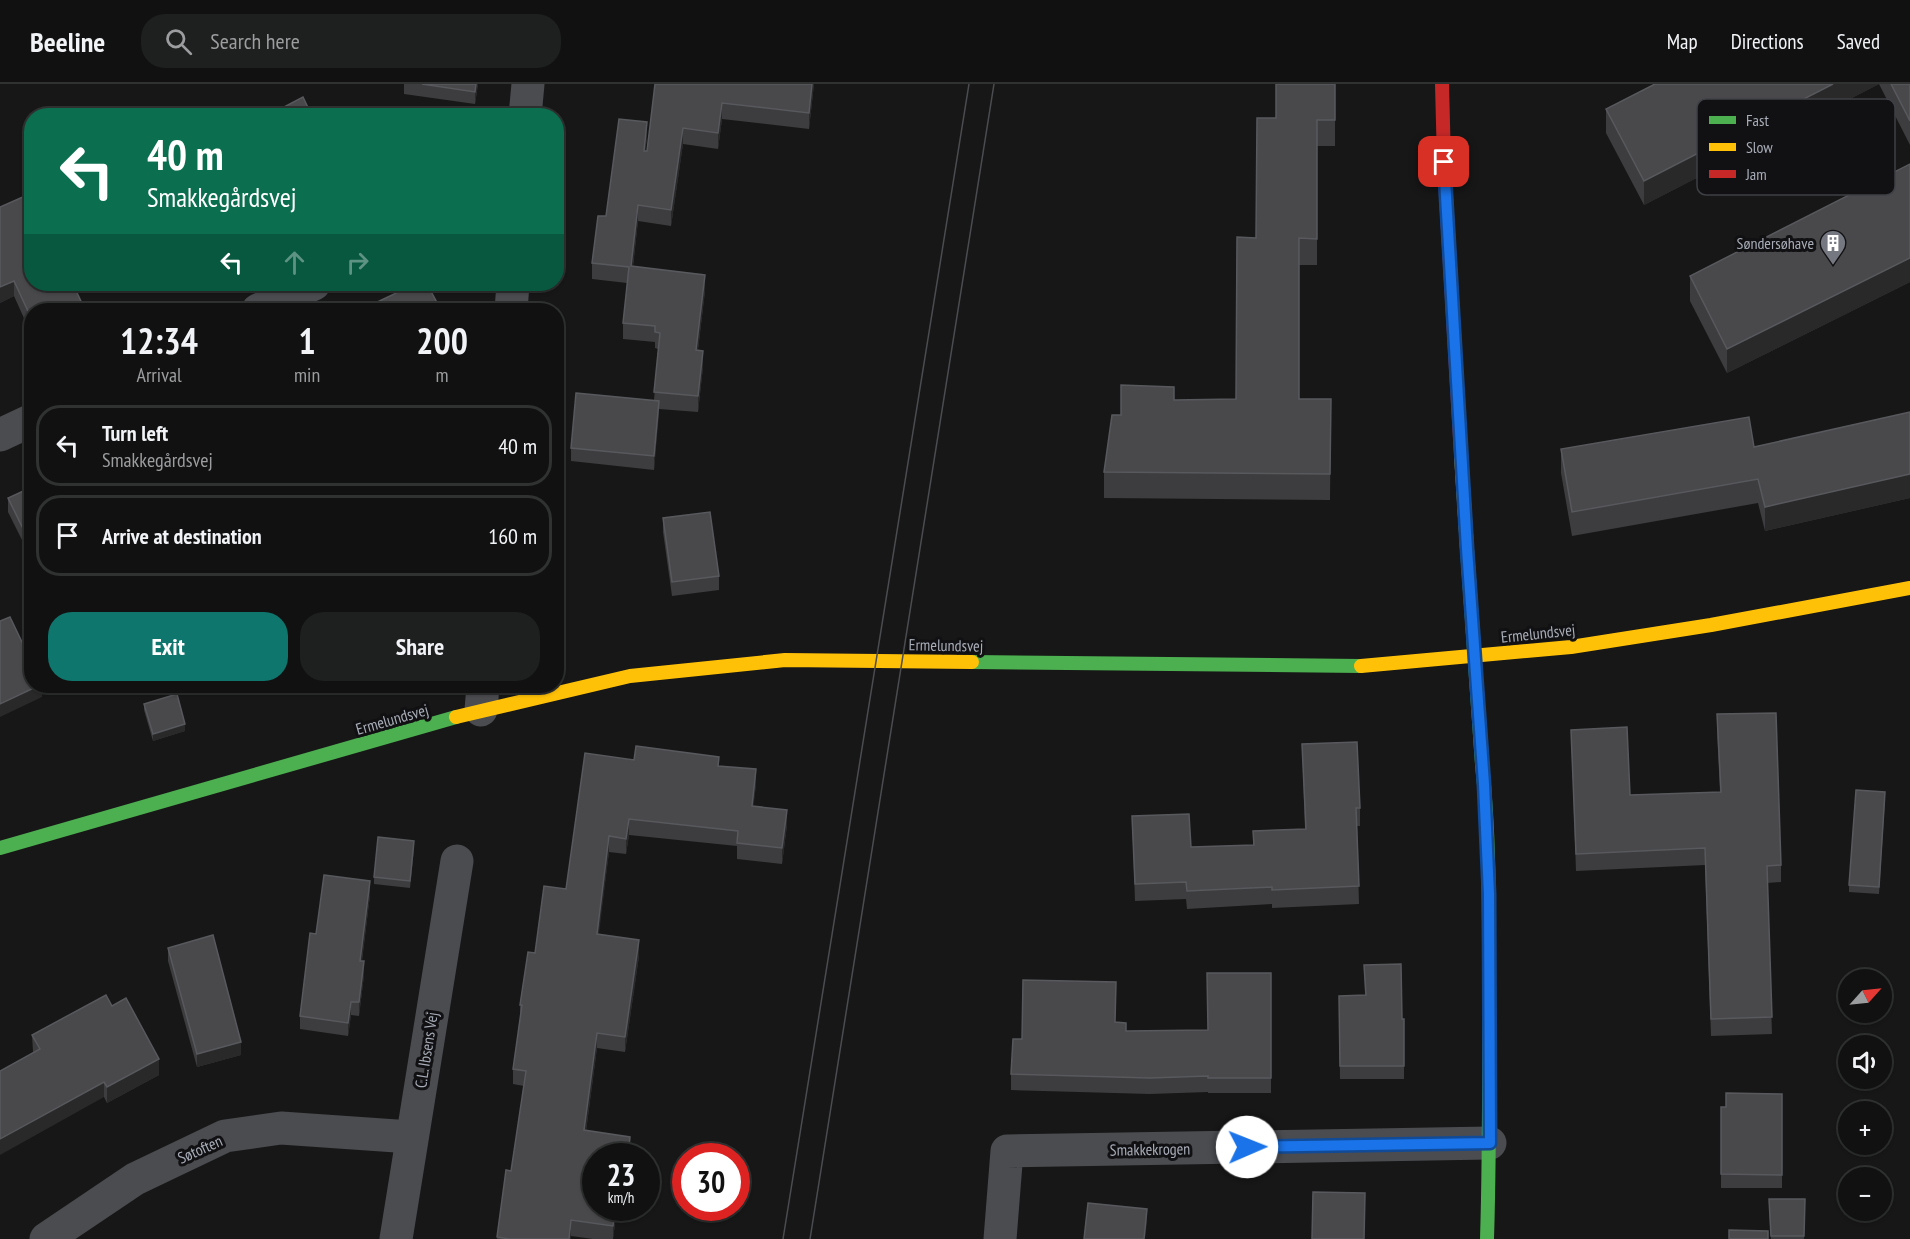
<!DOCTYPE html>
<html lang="en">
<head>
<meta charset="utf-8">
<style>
	:root { --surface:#111; --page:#1e1f1f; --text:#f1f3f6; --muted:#9c9d9f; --line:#303131; --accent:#0f766e }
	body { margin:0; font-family:"PT Sans Narrow",sans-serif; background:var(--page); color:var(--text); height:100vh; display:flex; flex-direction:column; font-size:22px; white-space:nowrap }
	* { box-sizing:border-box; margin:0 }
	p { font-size:20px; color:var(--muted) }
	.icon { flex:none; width:33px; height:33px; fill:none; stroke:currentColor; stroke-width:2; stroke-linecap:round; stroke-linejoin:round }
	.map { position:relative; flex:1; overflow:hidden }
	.details { position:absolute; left:24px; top:219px; width:540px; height:390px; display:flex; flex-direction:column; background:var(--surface); border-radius:24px; box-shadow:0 2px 4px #0004,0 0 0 2px var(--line) }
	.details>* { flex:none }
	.hud { position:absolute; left:24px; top:24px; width:540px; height:183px; border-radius:24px; box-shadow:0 2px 4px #0004,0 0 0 2px var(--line); background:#0b6e4f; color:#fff; overflow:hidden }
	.needle { width:39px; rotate:63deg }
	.controls { position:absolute; left:1838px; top:885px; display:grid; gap:12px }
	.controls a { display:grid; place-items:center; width:54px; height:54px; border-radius:50%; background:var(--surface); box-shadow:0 2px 4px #0004,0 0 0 2px var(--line); font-size:30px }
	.speed { position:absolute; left:582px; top:1059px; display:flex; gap:12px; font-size:30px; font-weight:700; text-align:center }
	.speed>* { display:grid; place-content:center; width:78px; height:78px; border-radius:50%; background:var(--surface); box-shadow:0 2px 4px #0004,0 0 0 2px var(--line); line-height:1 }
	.speed small { font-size:15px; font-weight:400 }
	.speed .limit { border:9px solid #d22; background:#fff; color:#111 }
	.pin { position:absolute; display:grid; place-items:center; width:51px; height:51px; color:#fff; margin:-26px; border-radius:12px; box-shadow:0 3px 9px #0006 }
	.me { position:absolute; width:66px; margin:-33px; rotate:89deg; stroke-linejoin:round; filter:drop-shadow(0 0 4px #0008) }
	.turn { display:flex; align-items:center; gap:21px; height:126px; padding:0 24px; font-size:27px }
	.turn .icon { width:78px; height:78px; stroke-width:2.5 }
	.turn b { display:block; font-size:42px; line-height:51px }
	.lanes { display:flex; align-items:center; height:57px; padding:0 24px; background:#0003; justify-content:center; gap:30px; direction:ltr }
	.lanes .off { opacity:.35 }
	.eta { display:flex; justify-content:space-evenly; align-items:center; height:102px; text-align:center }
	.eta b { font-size:36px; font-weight:700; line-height:42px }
	.primary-button { display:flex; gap:12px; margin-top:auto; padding:12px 24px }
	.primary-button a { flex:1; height:69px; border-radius:24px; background:var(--accent); color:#fff; font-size:24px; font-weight:700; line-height:69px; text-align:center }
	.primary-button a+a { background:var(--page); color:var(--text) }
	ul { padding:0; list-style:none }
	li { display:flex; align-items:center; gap:18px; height:81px; margin:0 12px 9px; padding:0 12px; border:3px solid var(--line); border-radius:24px }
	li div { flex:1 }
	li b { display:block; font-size:22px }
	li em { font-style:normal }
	header { display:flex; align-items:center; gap:36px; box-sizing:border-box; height:84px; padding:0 30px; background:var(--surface); border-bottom:2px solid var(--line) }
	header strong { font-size:28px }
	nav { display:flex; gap:33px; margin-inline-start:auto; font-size:21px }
	.search { width:420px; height:54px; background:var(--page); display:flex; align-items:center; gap:15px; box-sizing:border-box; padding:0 21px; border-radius:24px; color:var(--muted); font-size:22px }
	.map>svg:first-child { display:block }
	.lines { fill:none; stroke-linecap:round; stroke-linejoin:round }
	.street { stroke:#4b4c50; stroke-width:33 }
	.fast { stroke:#4caf50; stroke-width:14 }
	.slow { stroke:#ffc107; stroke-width:14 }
	.jam { stroke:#c62828; stroke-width:14 }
	.tram { stroke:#4b4c4f; stroke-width:1.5 }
	.fast-bridge { stroke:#4caf50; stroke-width:14 }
	.wall { fill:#3d3d3f }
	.shaded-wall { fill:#29292a }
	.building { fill:#49494c; stroke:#58595d; stroke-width:1.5 }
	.route-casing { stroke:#114b97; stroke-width:15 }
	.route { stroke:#1a73e8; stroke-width:10 }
	.labels { text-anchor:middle; stroke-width:6; stroke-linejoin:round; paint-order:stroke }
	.poi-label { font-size:16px; fill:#a8adb8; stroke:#111113; text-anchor:end }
	.street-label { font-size:16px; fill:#a8adb8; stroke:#111113 }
	.key { fill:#111113; stroke:#3e4045; stroke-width:1.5 }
	.key-label { font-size:16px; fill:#a8adb8 }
</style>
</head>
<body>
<header>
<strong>Beeline</strong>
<div class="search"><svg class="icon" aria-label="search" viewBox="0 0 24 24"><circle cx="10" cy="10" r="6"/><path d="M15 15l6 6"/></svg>Search here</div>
<nav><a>Map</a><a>Directions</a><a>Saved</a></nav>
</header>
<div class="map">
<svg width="1910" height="1155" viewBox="0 0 1910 1155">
	<rect width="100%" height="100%" fill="#171717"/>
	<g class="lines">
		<g class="street">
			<polyline points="525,32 528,0"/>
			<polyline points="258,226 314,200"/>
			<polyline points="511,226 513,200"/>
			<polyline points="0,351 32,336"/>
			<polyline points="481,626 483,602"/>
			<polyline points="46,1155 135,1095 225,1052 281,1044 411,1053"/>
			<polyline points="396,1155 457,777"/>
			<polyline points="1000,1155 1007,1067 1490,1059"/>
		</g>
		<g class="fast">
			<polyline points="972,578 1361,582"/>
			<path d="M1482,680C1489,745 1489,811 1489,876C1489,969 1490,1062 1487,1155"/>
			<polyline points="0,764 456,633"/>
		</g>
		<g class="slow">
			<polyline points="1461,371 1467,465"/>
			<polyline points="1361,582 1571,563 1711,541 1910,504"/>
			<polyline points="456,633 630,592 785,576 972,578"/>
		</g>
		<polyline class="jam" points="1442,0 1444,78 1461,371"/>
		<g class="tram">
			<polyline points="783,1155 969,0"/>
			<polyline points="810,1155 994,0"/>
		</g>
		<polyline class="fast-bridge" points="1467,465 1482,680"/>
	</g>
	<g class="wall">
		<polygon points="404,0 478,0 475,20 404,10"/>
		<polygon points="655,0 814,0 809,45 722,35 718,65 683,60 671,142 638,137 633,183 705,207 698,266 703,283 698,328 659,325 654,386 571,377 571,364 654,316 658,265 655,264 655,258 623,255 623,239 627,199 592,195 592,179 606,132 647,54 645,67 647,67"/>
		<polygon points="1335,0 1335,62 1317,62 1317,181 1299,181 1299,315 1331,315 1330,416 1104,414 1104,388 1121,331 1236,315 1256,154 1276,34"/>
		<polygon points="1655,0 1910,0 1910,61 1879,0 1644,121 1606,49 1606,25"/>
		<polygon points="1910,80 1910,198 1727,289 1690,217 1690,192"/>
		<polygon points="0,123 32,226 32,252 14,212 0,219"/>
		<polygon points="1910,328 1910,414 1765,447 1758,419 1572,452 1561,389 1561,365 1754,363"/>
		<polygon points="32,403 32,476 8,428 8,414"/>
		<polygon points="663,434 719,492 719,506 672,512 663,448"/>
		<polygon points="144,620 185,647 153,657 144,626"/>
		<polygon points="1717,630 1781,781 1781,798 1767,799 1772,950 1711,952 1705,781 1576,787 1571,646 1630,711 1720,708 1717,647"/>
		<polygon points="1302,660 1360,724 1360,742 1357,742 1359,820 1272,824 1272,820 1187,825 1186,815 1135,817 1132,732 1191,763 1253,761 1253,747 1305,745"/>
		<polygon points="634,676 719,682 756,701 753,722 787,741 782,780 737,775 737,762 629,751 626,770 609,768 598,851 639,872 625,968 597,964 586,1047 630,1069 630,1072 596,1072 596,1124 623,1124 622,1133 616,1132 613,1155 593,1155 571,1152 571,1155 497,1155 506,1086 511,1087 524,1002 513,1000 513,985 520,935 520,921 535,869 566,805"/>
		<polygon points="1885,715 1879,810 1849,808 1849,801"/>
		<polygon points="414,764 410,804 374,800 374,793"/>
		<polygon points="370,811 362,877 364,891 359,932 351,931 348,952 300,945 300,932 316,850"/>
		<polygon points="168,864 241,971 197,983 168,877"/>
		<polygon points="1364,881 1402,935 1404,935 1404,995 1340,995 1339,912 1365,911"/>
		<polygon points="1271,889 1271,1009 1208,1009 1208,1008 1150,1010 1011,1006 1011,990 1022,955 1115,939 1126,947 1208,946"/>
		<polygon points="112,922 159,991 107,1019 104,1013 33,968 32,951"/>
		<polygon points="1726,1009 1782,1010 1782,1104 1721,1104 1721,1023 1726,1023"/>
		<polygon points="1805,1115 1804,1155 1771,1155 1769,1121"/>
	</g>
	<g class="shaded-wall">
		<polygon points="476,0 478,0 475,20 475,8"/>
		<polygon points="812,0 814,0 809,45 809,29"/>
		<polygon points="1833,0 1879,0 1644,121 1644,97"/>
		<polygon points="722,19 722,35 718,65 718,49"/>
		<polygon points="647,38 647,54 644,83 644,67"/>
		<polygon points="683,44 683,60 671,142 671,126"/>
		<polygon points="638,121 638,137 631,198 631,182"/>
		<polygon points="1910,174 1910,198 1727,289 1727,265"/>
		<polygon points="705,191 705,207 696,282 696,266"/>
		<polygon points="14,197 14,212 0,219 0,203"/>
		<polygon points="703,267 703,283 698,328 698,312"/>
		<polygon points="659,317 659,330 654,386 654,372"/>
		<polygon points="1910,390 1910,414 1765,447 1765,423"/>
		<polygon points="38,602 42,602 42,613 0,633 0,620"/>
		<polygon points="185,640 185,647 153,657 153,650"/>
		<polygon points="756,685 756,701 752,737 752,722"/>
		<polygon points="787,726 787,741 782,780 782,764"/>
		<polygon points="629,735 629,751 626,770 626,755"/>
		<polygon points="609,752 609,768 597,866 597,850"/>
		<polygon points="414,757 414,764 410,804 410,797"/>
		<polygon points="370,797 370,811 360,890 360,877"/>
		<polygon points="639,856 639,872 625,968 625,953"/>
		<polygon points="364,877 364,891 359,932 359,918"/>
		<polygon points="351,918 351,931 348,952 348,939"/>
		<polygon points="597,949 597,964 584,1062 584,1046"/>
		<polygon points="241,958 241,971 197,983 197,970"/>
		<polygon points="159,975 159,991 107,1019 107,1003"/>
		<polygon points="104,998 104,1013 0,1071 0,1055"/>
		<polygon points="630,1053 630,1072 628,1072"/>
		<polygon points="615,1124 616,1124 616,1132 613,1155 613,1142"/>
		<polygon points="1147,1125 1147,1138 1145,1155 1144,1155"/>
		<polygon points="571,1136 571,1155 569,1155"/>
	</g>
	<g class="building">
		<polygon points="422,0 476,0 475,8"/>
		<polygon points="655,0 812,0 809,29 722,19 718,49 683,44 671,126 638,121 631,182 705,191 696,266 703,267 698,312 654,308 660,249 655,248 655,242 623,239 629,183 592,179 598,132 606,132 619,35 647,38 644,67 647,67"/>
		<polygon points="1276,0 1335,0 1335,36 1317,36 1317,155 1299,154 1299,315 1331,315 1330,390 1104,388 1112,331 1121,331 1121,301 1174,303 1174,316 1236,315 1237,153 1256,154 1257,34 1276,34"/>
		<polygon points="1655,0 1833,0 1644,97 1606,25"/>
		<polygon points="1891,0 1910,0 1910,37"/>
		<polygon points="303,13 312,32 267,32"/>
		<polygon points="1910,80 1910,174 1727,265 1690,192"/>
		<polygon points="32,109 32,200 73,200 85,226 32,226 32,236 14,197 0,203 0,123"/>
		<polygon points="415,200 427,200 441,226 368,226 367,223"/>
		<polygon points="576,309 659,317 654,372 571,364"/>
		<polygon points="1910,328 1910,390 1765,423 1758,395 1572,428 1561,365 1749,333 1754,363"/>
		<polygon points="32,403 32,463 8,414"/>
		<polygon points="710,428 719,492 672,498 663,434"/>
		<polygon points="10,533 32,579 32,602 38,602 0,620 0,537"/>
		<polygon points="177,610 185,640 153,650 144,620"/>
		<polygon points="1776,629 1781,781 1767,782 1772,933 1711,935 1705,764 1576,770 1571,646 1627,643 1630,711 1721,708 1717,630"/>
		<polygon points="1357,658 1360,724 1356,724 1359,802 1272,806 1272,803 1187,807 1186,798 1135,800 1132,732 1189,730 1191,763 1254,761 1253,747 1306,745 1302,660"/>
		<polygon points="636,662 719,673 718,682 756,685 752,722 787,726 782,764 737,759 738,747 629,735 626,755 609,752 597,850 639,856 625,953 597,949 584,1046 630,1053 628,1072 596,1072 596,1124 615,1124 613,1142 571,1136 569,1155 509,1155 497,1153 506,1086 511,1087 526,987 513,985 522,921 520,921 528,868 535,869 544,802 566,805 585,669 634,676"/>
		<polygon points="1856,706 1885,708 1879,803 1849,801"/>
		<polygon points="378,753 414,757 410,797 374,793"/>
		<polygon points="324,791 370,797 360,877 364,877 359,918 351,918 348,939 300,932 310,849 316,850"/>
		<polygon points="213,851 241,958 197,970 168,864"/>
		<polygon points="1401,880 1402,935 1404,935 1404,982 1340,982 1339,912 1366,911 1364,881"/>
		<polygon points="1207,889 1271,889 1271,994 1208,994 1208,992 1150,994 1011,990 1013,955 1022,955 1023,896 1116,898 1115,938 1126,939 1126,947 1208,946"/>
		<polygon points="106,911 112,922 126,914 159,975 107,1003 104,998 0,1055 0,987 40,965 32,951"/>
		<polygon points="1726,1009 1782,1010 1782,1091 1721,1090 1721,1023 1726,1023"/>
		<polygon points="1313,1108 1365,1109 1364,1155 1312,1155"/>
		<polygon points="1769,1115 1805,1115 1804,1152 1771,1152"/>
		<polygon points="1088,1119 1147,1125 1144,1155 1084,1155"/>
		<polygon points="1729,1146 1768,1147 1768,1155 1729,1155"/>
	</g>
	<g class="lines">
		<g class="route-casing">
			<polyline id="route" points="1247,1063 1490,1059 1489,810 1484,700 1467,465 1444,78"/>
		</g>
		<use href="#route" class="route"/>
	</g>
	<defs>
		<g id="building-pin" transform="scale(1.35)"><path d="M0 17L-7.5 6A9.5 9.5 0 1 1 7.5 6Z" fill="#757880" stroke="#111113"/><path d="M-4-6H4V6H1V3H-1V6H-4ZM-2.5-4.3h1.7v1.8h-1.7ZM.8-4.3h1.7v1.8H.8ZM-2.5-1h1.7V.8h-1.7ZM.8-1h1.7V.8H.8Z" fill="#fff"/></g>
	</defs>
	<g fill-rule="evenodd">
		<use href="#building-pin" x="1833" y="159"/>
	</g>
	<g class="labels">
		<g class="poi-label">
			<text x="1814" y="165">Søndersøhave</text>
		</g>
		<g class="street-label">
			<text transform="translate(1538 549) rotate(-6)" y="6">Ermelundsvej</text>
			<text transform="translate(946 561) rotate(1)" y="6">Ermelundsvej</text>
			<text transform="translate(392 635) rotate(-16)" y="6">Ermelundsvej</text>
			<text transform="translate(426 966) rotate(-81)" y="6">C.L. Ibsens Vej</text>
			<text transform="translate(200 1065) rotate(-24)" y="6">Søtoften</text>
			<text transform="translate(1150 1065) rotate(-1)" y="6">Smakkekrogen</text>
		</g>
	</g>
	<rect x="1697" y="15" width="198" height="96" rx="9" class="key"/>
	<rect x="1709" y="32" width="27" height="8" fill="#4caf50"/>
	<rect x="1709" y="59" width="27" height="8" fill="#ffc107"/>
	<rect x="1709" y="86" width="27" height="8" fill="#c62828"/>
	<g class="key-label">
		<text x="1746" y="42">Fast</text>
		<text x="1746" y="69">Slow</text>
		<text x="1746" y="96">Jam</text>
	</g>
</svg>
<div class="controls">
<a><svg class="needle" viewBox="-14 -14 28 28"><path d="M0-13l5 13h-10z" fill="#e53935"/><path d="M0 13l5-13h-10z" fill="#9c9d9f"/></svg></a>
<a><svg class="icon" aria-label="sound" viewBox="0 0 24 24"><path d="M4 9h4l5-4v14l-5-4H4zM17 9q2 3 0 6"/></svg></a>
<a>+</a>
<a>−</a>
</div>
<div class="speed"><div>23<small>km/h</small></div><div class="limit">30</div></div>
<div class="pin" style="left:1444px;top:78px;background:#d93025"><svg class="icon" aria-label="arrive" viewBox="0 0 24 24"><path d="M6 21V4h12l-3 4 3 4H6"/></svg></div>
<svg class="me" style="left:1247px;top:1063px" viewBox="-20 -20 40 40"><circle r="19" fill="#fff"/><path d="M0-13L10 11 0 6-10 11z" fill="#1a73e8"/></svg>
<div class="hud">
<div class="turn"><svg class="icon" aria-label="left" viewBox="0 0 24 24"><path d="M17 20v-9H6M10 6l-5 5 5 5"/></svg><div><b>40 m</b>Smakkegårdsvej</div></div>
<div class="lanes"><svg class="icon" aria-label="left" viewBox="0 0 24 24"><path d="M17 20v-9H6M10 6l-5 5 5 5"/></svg><svg class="icon off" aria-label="ahead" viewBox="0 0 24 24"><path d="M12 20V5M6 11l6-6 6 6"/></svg><svg class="icon off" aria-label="right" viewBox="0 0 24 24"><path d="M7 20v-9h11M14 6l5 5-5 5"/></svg></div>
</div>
<section class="details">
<div class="eta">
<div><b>12:34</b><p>Arrival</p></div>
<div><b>1</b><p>min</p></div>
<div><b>200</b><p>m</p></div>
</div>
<ul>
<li><svg class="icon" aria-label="left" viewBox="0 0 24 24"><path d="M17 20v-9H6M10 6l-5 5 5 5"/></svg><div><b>Turn left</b><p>Smakkegårdsvej</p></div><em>40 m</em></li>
<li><svg class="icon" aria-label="arrive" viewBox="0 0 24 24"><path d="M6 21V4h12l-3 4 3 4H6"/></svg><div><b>Arrive at destination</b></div><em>160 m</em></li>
</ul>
<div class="primary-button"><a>Exit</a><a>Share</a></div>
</section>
</div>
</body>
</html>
